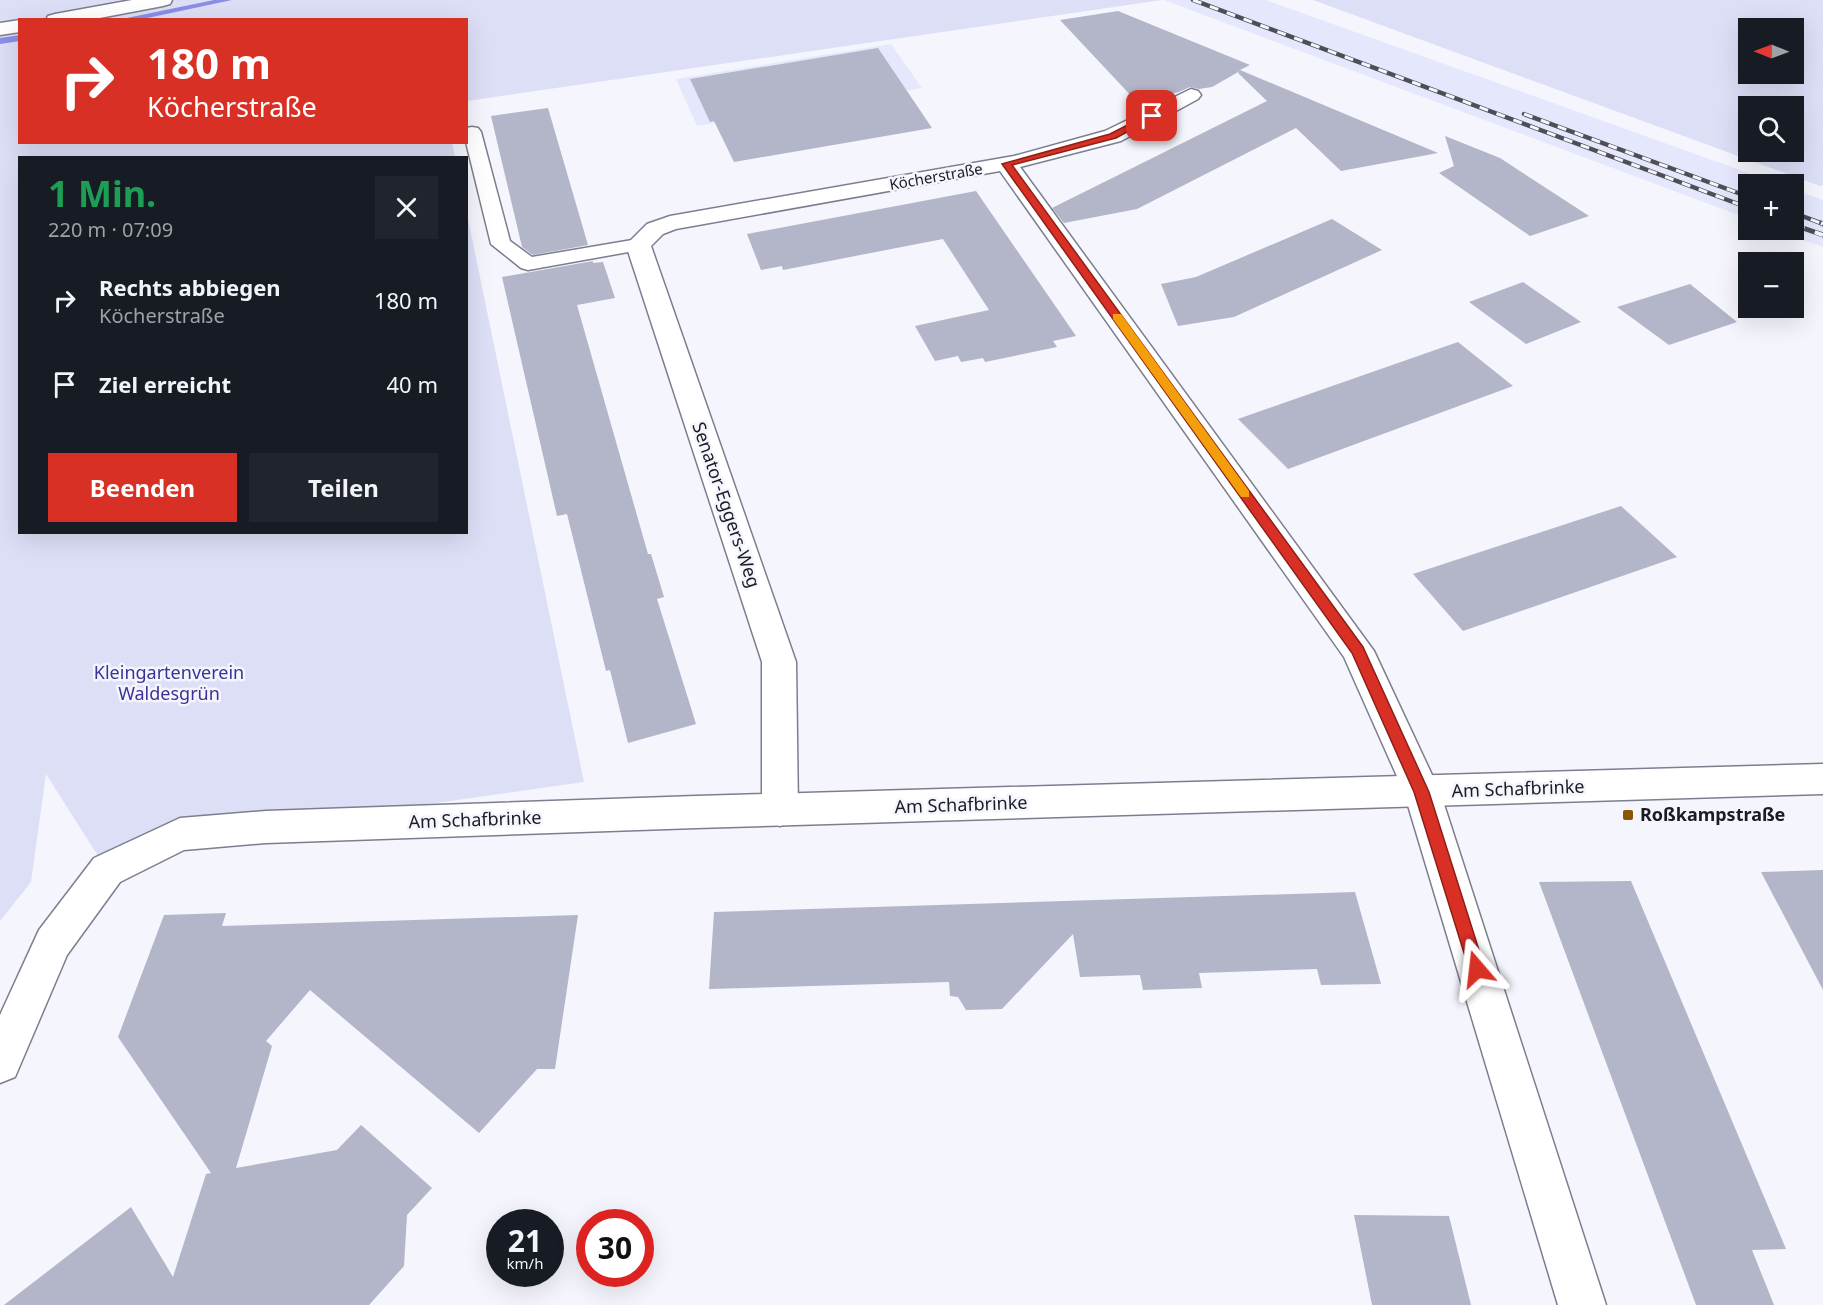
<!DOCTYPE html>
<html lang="de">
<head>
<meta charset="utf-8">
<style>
	:root { --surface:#171b24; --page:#20242c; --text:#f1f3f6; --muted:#9ea1a6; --accent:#d93025 }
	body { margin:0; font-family:"Noto Sans",sans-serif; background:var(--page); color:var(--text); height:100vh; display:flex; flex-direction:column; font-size:22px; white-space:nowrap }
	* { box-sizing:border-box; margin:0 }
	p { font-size:20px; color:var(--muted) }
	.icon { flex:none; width:33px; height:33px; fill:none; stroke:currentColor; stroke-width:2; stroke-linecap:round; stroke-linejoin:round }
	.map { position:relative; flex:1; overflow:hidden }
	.sheet { position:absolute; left:18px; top:156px; width:450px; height:378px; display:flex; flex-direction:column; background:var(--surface); border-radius:0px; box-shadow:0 6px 24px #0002 }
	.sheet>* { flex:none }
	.guide { position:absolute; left:18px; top:18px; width:450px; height:126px; border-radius:0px; box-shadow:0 6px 24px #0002; background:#d93025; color:#fff; overflow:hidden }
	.needle { width:39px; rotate:271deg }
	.tools { position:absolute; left:1738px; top:18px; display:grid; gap:12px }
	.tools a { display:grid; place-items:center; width:66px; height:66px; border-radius:0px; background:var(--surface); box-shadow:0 6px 24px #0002; font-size:30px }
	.speed { position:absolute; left:486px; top:1209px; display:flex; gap:12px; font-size:30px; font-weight:700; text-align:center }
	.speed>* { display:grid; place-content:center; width:78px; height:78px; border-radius:50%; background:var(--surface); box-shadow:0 6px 24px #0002; line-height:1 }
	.speed small { font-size:15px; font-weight:400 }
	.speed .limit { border:9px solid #d22; background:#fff; color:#111 }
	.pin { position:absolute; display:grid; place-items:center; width:51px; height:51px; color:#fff; margin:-26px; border-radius:12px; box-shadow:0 3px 9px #0006 }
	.me { position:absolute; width:66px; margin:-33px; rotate:343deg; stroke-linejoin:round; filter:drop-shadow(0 0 4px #0008) }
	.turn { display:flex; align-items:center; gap:21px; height:126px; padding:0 30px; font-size:27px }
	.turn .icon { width:78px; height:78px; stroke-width:2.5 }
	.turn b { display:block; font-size:42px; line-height:51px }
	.round { display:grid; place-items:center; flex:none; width:63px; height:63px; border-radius:0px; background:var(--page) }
	.head { display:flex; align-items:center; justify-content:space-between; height:102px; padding:0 30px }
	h1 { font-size:36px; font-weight:700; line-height:45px; color:#1e9e55 }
	.button { display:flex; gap:12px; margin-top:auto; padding:12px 30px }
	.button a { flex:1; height:69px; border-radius:0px; background:var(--accent); color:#fff; font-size:24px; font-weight:700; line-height:69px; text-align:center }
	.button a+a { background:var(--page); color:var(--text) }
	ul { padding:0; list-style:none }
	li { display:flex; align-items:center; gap:18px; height:84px; padding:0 30px }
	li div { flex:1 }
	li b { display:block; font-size:22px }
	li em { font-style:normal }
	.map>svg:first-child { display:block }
	.built { fill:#e5e8fd }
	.green { fill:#dcdff6; fill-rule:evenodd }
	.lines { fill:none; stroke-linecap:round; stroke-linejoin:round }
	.stream { fill:#8a8ee5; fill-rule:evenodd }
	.building { fill:#b3b5c8 }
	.lane-casing { stroke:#7c7e8f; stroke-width:3 }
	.street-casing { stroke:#7c7e8f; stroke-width:3 }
	.secondary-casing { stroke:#7c7e8f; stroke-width:3 }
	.lane { fill:#fff; fill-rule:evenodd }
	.street { fill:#fff; fill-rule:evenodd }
	.secondary { fill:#fff; fill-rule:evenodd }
	.rail-far1-casing { stroke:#4d4e56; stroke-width:4.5 }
	.rail-casing { stroke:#4d4e56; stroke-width:5 }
	.rail-far1 { stroke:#f4f5fd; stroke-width:3; stroke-dasharray:9; stroke-linecap:butt }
	.rail { stroke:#f4f5fd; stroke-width:4; stroke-dasharray:11; stroke-linecap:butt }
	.route { fill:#d93025; stroke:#8d1f18; stroke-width:1.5 }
	.slow { fill:#f59e0b }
	.poi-dot { fill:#8a5701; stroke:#f4f5fd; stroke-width:2 }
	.labels { text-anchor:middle; stroke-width:5; stroke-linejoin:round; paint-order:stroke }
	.far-street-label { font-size:15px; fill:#1b1c23; stroke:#f4f5fd }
	.street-label { font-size:18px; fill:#1b1c23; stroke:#f4f5fd }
	.park-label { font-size:18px; fill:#3b3296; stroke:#f4f5fd }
	.poi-label { font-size:18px; font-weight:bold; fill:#1b1c23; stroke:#f4f5fd; text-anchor:start }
</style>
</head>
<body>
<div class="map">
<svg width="1823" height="1305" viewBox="0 0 1823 1305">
	<rect width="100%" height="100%" fill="#f4f5fd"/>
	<g class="built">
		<polygon points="1164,0 1266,0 1779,184 1749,184 1749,219"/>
		<polygon points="891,44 922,88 697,126 676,79"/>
		<polygon points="1794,190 1823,200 1823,247 1776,230 1794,230"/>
	</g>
	<g class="green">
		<polygon points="0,0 1162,0 467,101 466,20 20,20 20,142 452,142 455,157 20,158 20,532 466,532 467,214 584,782 266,827 107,870 46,774 31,882 0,921"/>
		<path d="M1313,0H1823V185L1820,186ZM1749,28H1794V74H1749ZM1749,106H1794V152H1749Z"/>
	</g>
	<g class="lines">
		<g class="stream">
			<polygon points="214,0 232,0 138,20 117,20"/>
			<polygon points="20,35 20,41 0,44 0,38"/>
		</g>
	</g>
	<g class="building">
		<polygon points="1118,11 1250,65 1240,70 1438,153 1341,171 1296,128 1137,209 1064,223 1052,208 1267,101 1238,73 1240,71 1212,87 1199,89 1190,87 1179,92 1135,100 1060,20"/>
		<polygon points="878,48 932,128 734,162 714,121 710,122 690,79"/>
		<polygon points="548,108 588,245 533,255 522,247 491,116"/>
		<polygon points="1445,136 1500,158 1589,216 1530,236 1439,173 1454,166"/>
		<polygon points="976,191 1076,336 1053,341 1057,347 985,362 983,358 961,362 958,356 935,361 915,326 989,310 943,239 783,270 782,266 761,270 747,234"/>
		<polygon points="1332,219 1382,250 1234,317 1178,326 1161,284 1196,277"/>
		<polygon points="593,261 593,263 603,262 615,298 577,305 648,554 651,554 664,597 657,599 696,724 628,743 610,670 606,671 567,514 557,516 502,277"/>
		<polygon points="1523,282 1581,322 1526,344 1469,302"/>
		<polygon points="1690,284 1737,322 1669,345 1617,307"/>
		<polygon points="1458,342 1513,386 1288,469 1238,419"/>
		<polygon points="1621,506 1677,557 1463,631 1413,574"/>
		<polygon points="1823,870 1823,990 1761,872"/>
		<polygon points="1631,881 1786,1249 1752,1250 1774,1305 1696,1305 1539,882"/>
		<polygon points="1355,892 1381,984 1321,985 1317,969 1199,973 1202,988 1143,990 1140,975 1080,977 1073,934 1002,1009 966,1010 958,997 950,996 949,982 709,989 714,912"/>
		<polygon points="226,913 222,926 578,915 555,1069 537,1069 479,1133 310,990 266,1041 272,1046 236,1168 337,1150 361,1125 432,1188 407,1215 404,1266 369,1305 4,1305 131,1207 173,1277 206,1174 211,1173 118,1037 164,915"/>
		<polygon points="1354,1215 1449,1216 1471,1305 1372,1305"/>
	</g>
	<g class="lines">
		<g class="lane-casing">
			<polygon id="lane" points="472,127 478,128 481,132 510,241 532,257 638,239 645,241 648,245 645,249 528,270 521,268 491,244 466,142 466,128"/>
		</g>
		<g class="street-casing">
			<g id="street">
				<polygon points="132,0 172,0 170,4 163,6 89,20 46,20 48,16 55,14"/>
				<polygon points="20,20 20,32 0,35 0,23"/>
				<polygon points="1191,89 1198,91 1201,95 1198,99 1121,141 1020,167 1374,651 1440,792 1606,1305 1558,1305 1404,792 1344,657 1000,171 676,229 663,234 651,246 796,662 798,810 793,821 780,826 767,821 762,810 762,662 626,245 647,224 670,216 1014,156 1105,131"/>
			</g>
		</g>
		<g class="secondary-casing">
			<polygon id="secondary" points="1823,764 1823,794 696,828 266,843 184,850 120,882 67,955 15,1077 0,1083 0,1015 39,930 94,858 180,818 266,811 696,796"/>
		</g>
		<use href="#lane" class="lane"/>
		<use href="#street" class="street"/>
		<use href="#secondary" class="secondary"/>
		<g class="rail-far1-casing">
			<g id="rail-far1">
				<polyline points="1193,0 1749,208"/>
				<polyline points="1524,114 1749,197"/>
				<polyline points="1794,213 1823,224"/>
			</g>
		</g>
		<g class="rail-casing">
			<g id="rail">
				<polyline points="1821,223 1823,224"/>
				<polyline points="1794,225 1823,235"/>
			</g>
		</g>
		<use href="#rail-far1" class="rail-far1"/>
		<use href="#rail" class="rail"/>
	</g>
	<polygon class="route" points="1149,114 1156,116 1116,138 1012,165 1363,647 1429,792 1485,969 1483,975 1477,977 1471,975 1469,969 1414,792 1352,653 1002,164 1110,134"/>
	<polygon class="slow" points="1113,314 1121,314 1249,491 1249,497 1241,497 1113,319"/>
	<rect class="poi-dot" x="1622" y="809" width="12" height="12" rx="3"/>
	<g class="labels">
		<g class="far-street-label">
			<text transform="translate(936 177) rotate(-10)" y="5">Köcherstraße</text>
		</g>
		<g class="street-label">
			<text transform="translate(726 505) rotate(71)" y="6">Senator-Eggers-Weg</text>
			<text transform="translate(1518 789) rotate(-2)" y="6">Am Schafbrinke</text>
			<text transform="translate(961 805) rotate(-2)" y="6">Am Schafbrinke</text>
			<text transform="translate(475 820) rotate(-2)" y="6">Am Schafbrinke</text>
		</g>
		<g class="park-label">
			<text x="169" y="679">Kleingartenverein<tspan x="169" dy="21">Waldesgrün</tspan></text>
		</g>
		<g class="poi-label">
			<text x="1640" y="821">Roßkampstraße</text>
		</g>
	</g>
</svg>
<div class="tools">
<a><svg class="needle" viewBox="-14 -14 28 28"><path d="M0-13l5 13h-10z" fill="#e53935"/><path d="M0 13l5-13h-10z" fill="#9ea1a6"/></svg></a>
<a><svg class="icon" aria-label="search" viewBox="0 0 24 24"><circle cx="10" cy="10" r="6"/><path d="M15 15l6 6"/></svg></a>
<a>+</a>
<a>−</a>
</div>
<div class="speed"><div>21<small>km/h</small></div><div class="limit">30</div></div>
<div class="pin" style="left:1152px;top:116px;background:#d93025"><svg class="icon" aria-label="arrive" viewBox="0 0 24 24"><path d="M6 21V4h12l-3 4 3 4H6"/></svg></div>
<svg class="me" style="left:1477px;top:969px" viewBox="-20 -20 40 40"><path d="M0-17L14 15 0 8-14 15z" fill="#d93025" stroke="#fff" stroke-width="4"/></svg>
<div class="guide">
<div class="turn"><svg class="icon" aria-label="right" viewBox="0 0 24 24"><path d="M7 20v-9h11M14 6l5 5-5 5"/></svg><div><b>180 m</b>Köcherstraße</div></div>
</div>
<section class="sheet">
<div class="head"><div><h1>1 Min.</h1><p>220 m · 07:09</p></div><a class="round"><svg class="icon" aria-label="close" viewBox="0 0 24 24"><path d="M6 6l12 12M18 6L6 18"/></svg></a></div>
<ul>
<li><svg class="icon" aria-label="right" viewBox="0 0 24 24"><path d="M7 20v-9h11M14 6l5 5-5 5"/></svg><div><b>Rechts abbiegen</b><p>Köcherstraße</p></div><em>180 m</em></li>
<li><svg class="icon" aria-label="arrive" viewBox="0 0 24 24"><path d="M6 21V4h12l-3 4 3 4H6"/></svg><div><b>Ziel erreicht</b></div><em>40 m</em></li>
</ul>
<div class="button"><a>Beenden</a><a>Teilen</a></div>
</section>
</div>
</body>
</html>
